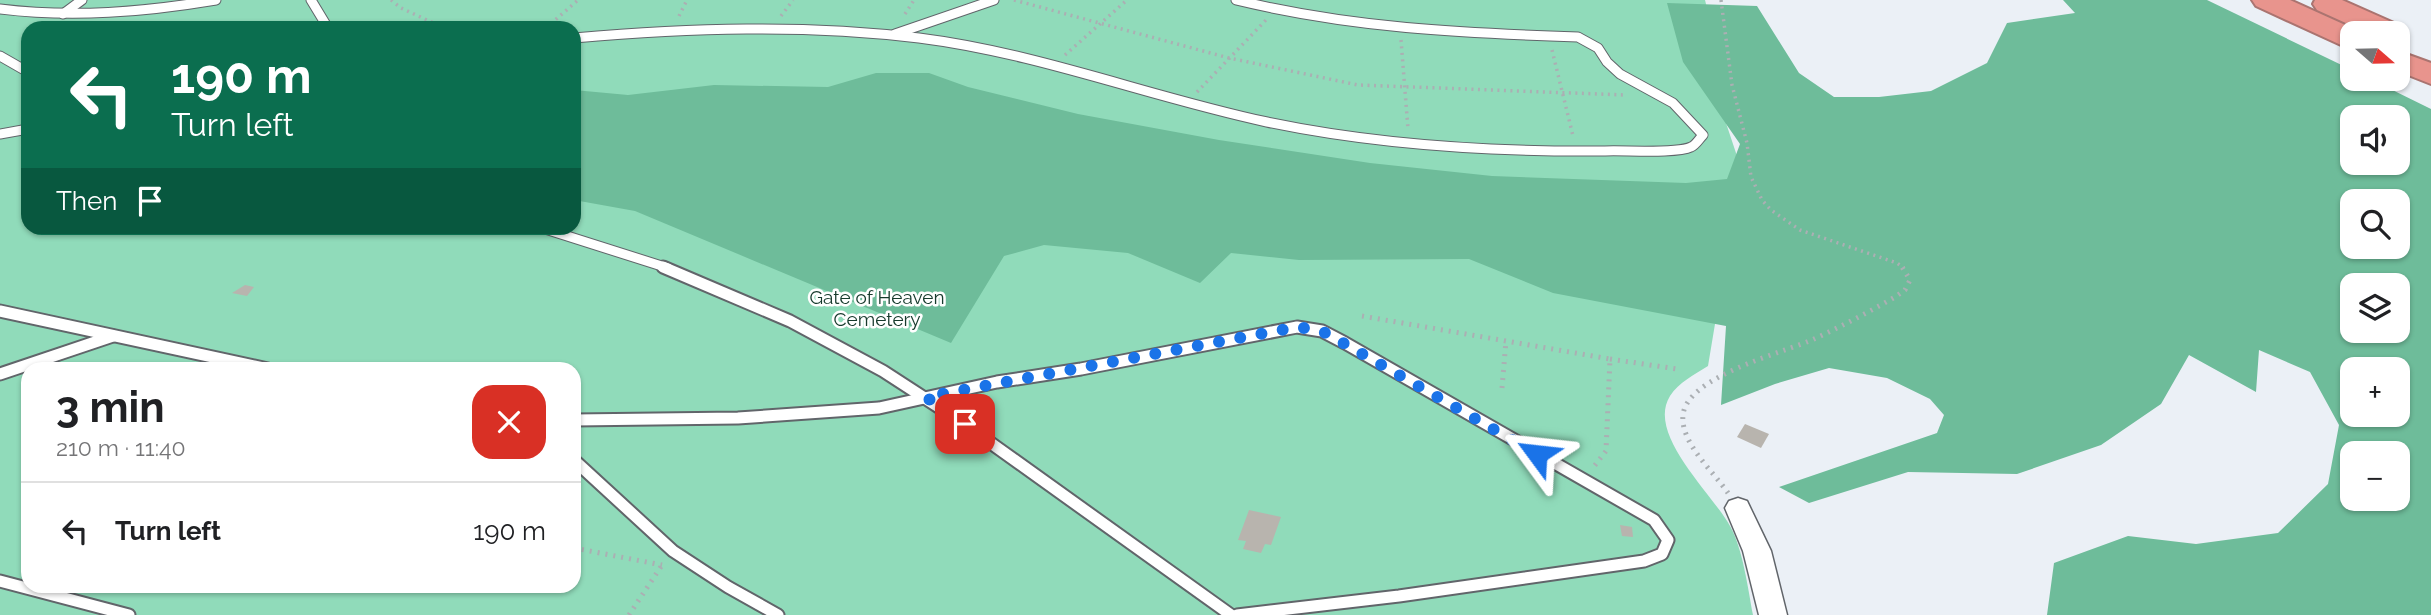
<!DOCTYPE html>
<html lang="en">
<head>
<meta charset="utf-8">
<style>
	:root { --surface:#fff; --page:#f2f2f2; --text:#202124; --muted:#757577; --line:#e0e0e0 }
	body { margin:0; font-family:Raleway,sans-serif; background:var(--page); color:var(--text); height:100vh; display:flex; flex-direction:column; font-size:26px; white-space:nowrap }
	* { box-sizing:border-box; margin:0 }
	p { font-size:23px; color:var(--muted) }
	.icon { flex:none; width:38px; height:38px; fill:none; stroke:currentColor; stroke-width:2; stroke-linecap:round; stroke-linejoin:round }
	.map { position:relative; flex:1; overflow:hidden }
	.details { position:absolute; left:21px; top:362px; width:560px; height:231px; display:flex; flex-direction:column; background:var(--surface); border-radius:21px; box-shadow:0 2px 5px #0004 }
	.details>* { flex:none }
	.top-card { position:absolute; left:21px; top:21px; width:560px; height:214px; border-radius:21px; box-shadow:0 2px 5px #0004; background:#0b6e4f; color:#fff; overflow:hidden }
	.needle { width:46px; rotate:110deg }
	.tools { position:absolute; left:2340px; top:21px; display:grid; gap:14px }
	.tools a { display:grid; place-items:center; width:70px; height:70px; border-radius:14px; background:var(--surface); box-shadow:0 2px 5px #0004; font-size:35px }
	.pin { position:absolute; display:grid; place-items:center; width:60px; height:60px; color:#fff; margin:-30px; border-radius:14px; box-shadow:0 4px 10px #0006 }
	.me { position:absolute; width:77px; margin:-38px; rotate:300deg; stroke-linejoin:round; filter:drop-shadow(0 0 5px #0008) }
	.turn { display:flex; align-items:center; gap:24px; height:147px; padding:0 35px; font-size:32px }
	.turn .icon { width:91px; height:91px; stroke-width:2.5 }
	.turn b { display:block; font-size:49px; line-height:60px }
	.then { display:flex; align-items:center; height:66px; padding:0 35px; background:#0003; gap:14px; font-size:26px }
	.round { display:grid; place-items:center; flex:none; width:74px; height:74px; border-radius:21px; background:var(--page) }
	.headline { display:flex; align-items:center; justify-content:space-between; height:119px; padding:0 35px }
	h1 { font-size:42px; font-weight:700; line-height:52px }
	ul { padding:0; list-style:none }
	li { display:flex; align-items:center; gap:21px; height:98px; padding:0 35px; border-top:2px solid var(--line) }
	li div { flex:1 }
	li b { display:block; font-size:26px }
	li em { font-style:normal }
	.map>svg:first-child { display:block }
	.green { fill:#90dbba; fill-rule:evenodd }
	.forest { fill:#6ebc9a; fill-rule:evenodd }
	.building { fill:#b8b4ae }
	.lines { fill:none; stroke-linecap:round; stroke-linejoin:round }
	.service-far1-casing { stroke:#61656a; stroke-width:11 }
	.service-casing { stroke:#61656a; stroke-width:15 }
	.minor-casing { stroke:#61656a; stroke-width:3 }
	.motorway-casing { stroke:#aa7470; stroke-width:4 }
	.path-far1 { stroke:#abafb3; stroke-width:3.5; stroke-dasharray:2 4.5; stroke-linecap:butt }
	.path { stroke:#abafb3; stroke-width:5; stroke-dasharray:2 6; stroke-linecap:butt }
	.service-far1 { stroke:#fff; stroke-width:9 }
	.service { stroke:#fff; stroke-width:11 }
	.minor { fill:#fff; fill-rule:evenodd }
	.motorway { fill:#e8948d; fill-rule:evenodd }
	.route { stroke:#1a73e8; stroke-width:12; stroke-dasharray:0 21.6 }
	.labels { text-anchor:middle; stroke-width:5; stroke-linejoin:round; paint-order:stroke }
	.park-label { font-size:19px; fill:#163a2c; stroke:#fff }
</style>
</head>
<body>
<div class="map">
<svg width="2431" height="615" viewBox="0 0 2431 615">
	<rect width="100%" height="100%" fill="#ebf0f6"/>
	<path class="green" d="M0,0H1705L1715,40L1722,111L1741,168L1708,366C1694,375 1679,382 1670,396C1646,434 1712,493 1730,526C1743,549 1748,589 1753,615H0ZM28,28H574V228H28ZM28,369H574V586H28Z"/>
	<path class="forest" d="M2063,0H2207L2352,70V79H2370L2431,109V615H2047L2054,563L2128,536L2196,544L2278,533L2328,484L2339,425L2310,372L2259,350L2256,392L2189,355L2161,404L2101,445L2017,474L1908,472L1809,503L1779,487L1937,433L1944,415L1930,399L1887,378L1829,368L1775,384L1721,405L1726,326L1553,293L1469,259L1299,260L1231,253L1200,283L1128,253L1044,245L1004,256L951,343L635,211L574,200V90L628,95L714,85L828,87L876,73H929L968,87L1078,114L1219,140L1370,163L1492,176L1686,183L1727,179L1740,144L1683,62L1667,3L1757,6L1799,73L1834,97H1879L1931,91L1987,63L2007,23L2075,13ZM2352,117H2398V163H2352ZM2352,201H2398V247H2352ZM2352,285H2398V331H2352ZM2352,369H2398V415H2352ZM2398,453V499H2352V453Z"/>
	<g class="building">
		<polygon points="245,285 254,287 247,296 232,293"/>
		<polygon points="1745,424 1769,434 1761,448 1737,437"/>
		<polygon points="1249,510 1281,517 1271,545 1265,544 1261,553 1243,549 1246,541 1238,540"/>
		<polygon points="1620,525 1632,527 1633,537 1622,536"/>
	</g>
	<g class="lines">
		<g class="service-far1-casing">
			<g id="service-far1">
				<polyline points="311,0 328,28"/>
				<path d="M0,9C73,18 144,12 216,0"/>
				<polyline points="63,14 82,0"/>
				<polyline points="895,34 994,0"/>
				<path d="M574,38C689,28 804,24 919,38C1038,53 1150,97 1267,122C1377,145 1492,152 1605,151C1624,150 1676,154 1691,147C1696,145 1699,139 1703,135L1673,103L1620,74L1607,62L1598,48L1578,37C1460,33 1352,28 1236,0"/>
				<polyline points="0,56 28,72"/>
				<polyline points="0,134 28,129"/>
				<polyline points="542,228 668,268"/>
			</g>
		</g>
		<g class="service-casing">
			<g id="service">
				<polyline points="663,267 790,321 883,371 960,421 1231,615"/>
				<polyline points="0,311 268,369"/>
				<polyline points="0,374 113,336"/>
				<polyline points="574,420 738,418 879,408 997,382 1081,369 1297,327 1322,331 1345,343 1654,520 1668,540 1662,554 1644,561 1399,596 1237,615"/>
				<polyline points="574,460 673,551 728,587 778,615"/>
				<polyline points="0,581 129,615"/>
			</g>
		</g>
		<g class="minor-casing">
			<polygon id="minor" points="1738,498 1747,501 1771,551 1787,615 1759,615 1743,551 1725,508 1729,501"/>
		</g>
		<g class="motorway-casing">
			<g id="motorway">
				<polygon points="2252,0 2290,0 2363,33 2352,33 2352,48 2341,45 2256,6"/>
				<polygon points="2315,0 2342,0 2403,27 2407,33 2403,39 2398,41 2398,33 2368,33 2317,10 2313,4"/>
				<polygon points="2398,51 2431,63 2431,84 2398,71"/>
			</g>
		</g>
		<g class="path-far1">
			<polyline points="391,0 401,8 440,26 438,28"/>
			<polyline points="1014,0 1229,58 1358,85 1626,95"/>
			<polyline points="1721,0 1732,85 1747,143 1751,177 1762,200 1771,210 1800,230 1897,263 1904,268"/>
			<polyline points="905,14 914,0"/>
			<polyline points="679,16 687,0"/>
			<polyline points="781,16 793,0"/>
			<polyline points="546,28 578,0"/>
			<polyline points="1401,40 1408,129"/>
			<polyline points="1552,50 1573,136"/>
			<polyline points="1065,55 1127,0"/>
			<polyline points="1197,92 1266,20"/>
		</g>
		<g class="path">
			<polyline points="1362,316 1610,359 1606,451 1592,469"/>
			<polyline points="1610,359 1677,369"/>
			<polyline points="1502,388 1506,341"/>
			<path d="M1728,493C1714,472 1680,443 1683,415C1687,376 1783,353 1814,339C1842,326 1869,312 1895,297L1905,290L1910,280L1902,267"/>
			<polyline points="574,548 662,565"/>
			<polyline points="629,615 662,565"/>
		</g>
		<use href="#service-far1" class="service-far1"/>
		<use href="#service" class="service"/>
		<use href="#minor" class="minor"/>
		<use href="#motorway" class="motorway"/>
	</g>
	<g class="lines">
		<polyline class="route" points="965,424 926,397 1297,327 1322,331 1537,454"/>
	</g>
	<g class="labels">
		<g class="park-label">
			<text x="877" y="304">Gate of Heaven<tspan x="877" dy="22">Cemetery</tspan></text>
		</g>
	</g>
</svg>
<div class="tools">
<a><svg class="needle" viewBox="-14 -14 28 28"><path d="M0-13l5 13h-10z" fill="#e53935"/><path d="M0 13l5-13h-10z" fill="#757577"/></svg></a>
<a><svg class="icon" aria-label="sound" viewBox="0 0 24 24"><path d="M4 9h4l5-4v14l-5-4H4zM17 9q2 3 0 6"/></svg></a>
<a><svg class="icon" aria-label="search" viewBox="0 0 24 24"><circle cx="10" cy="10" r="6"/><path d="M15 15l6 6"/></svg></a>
<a><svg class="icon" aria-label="layers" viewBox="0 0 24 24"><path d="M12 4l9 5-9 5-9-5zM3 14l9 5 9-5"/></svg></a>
<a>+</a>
<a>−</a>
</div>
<div class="pin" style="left:965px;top:424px;background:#d93025"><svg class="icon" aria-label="arrive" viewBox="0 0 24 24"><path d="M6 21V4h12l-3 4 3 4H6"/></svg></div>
<svg class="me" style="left:1537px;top:454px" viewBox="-20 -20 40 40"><path d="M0-17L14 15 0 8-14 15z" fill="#1a73e8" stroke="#fff" stroke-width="4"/></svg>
<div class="top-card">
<div class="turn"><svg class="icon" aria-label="left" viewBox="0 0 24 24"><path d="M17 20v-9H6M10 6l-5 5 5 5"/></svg><div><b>190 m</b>Turn left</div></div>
<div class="then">Then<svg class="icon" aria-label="arrive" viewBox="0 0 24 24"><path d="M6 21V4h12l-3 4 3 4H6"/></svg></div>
</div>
<section class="details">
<div class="headline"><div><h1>3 min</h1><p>210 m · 11:40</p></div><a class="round" style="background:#d93025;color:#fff"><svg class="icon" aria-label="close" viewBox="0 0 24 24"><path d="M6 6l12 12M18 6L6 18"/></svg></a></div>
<ul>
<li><svg class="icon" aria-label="left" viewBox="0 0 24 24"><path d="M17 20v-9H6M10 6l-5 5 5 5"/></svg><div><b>Turn left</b></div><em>190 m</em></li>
</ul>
</section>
</div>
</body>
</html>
